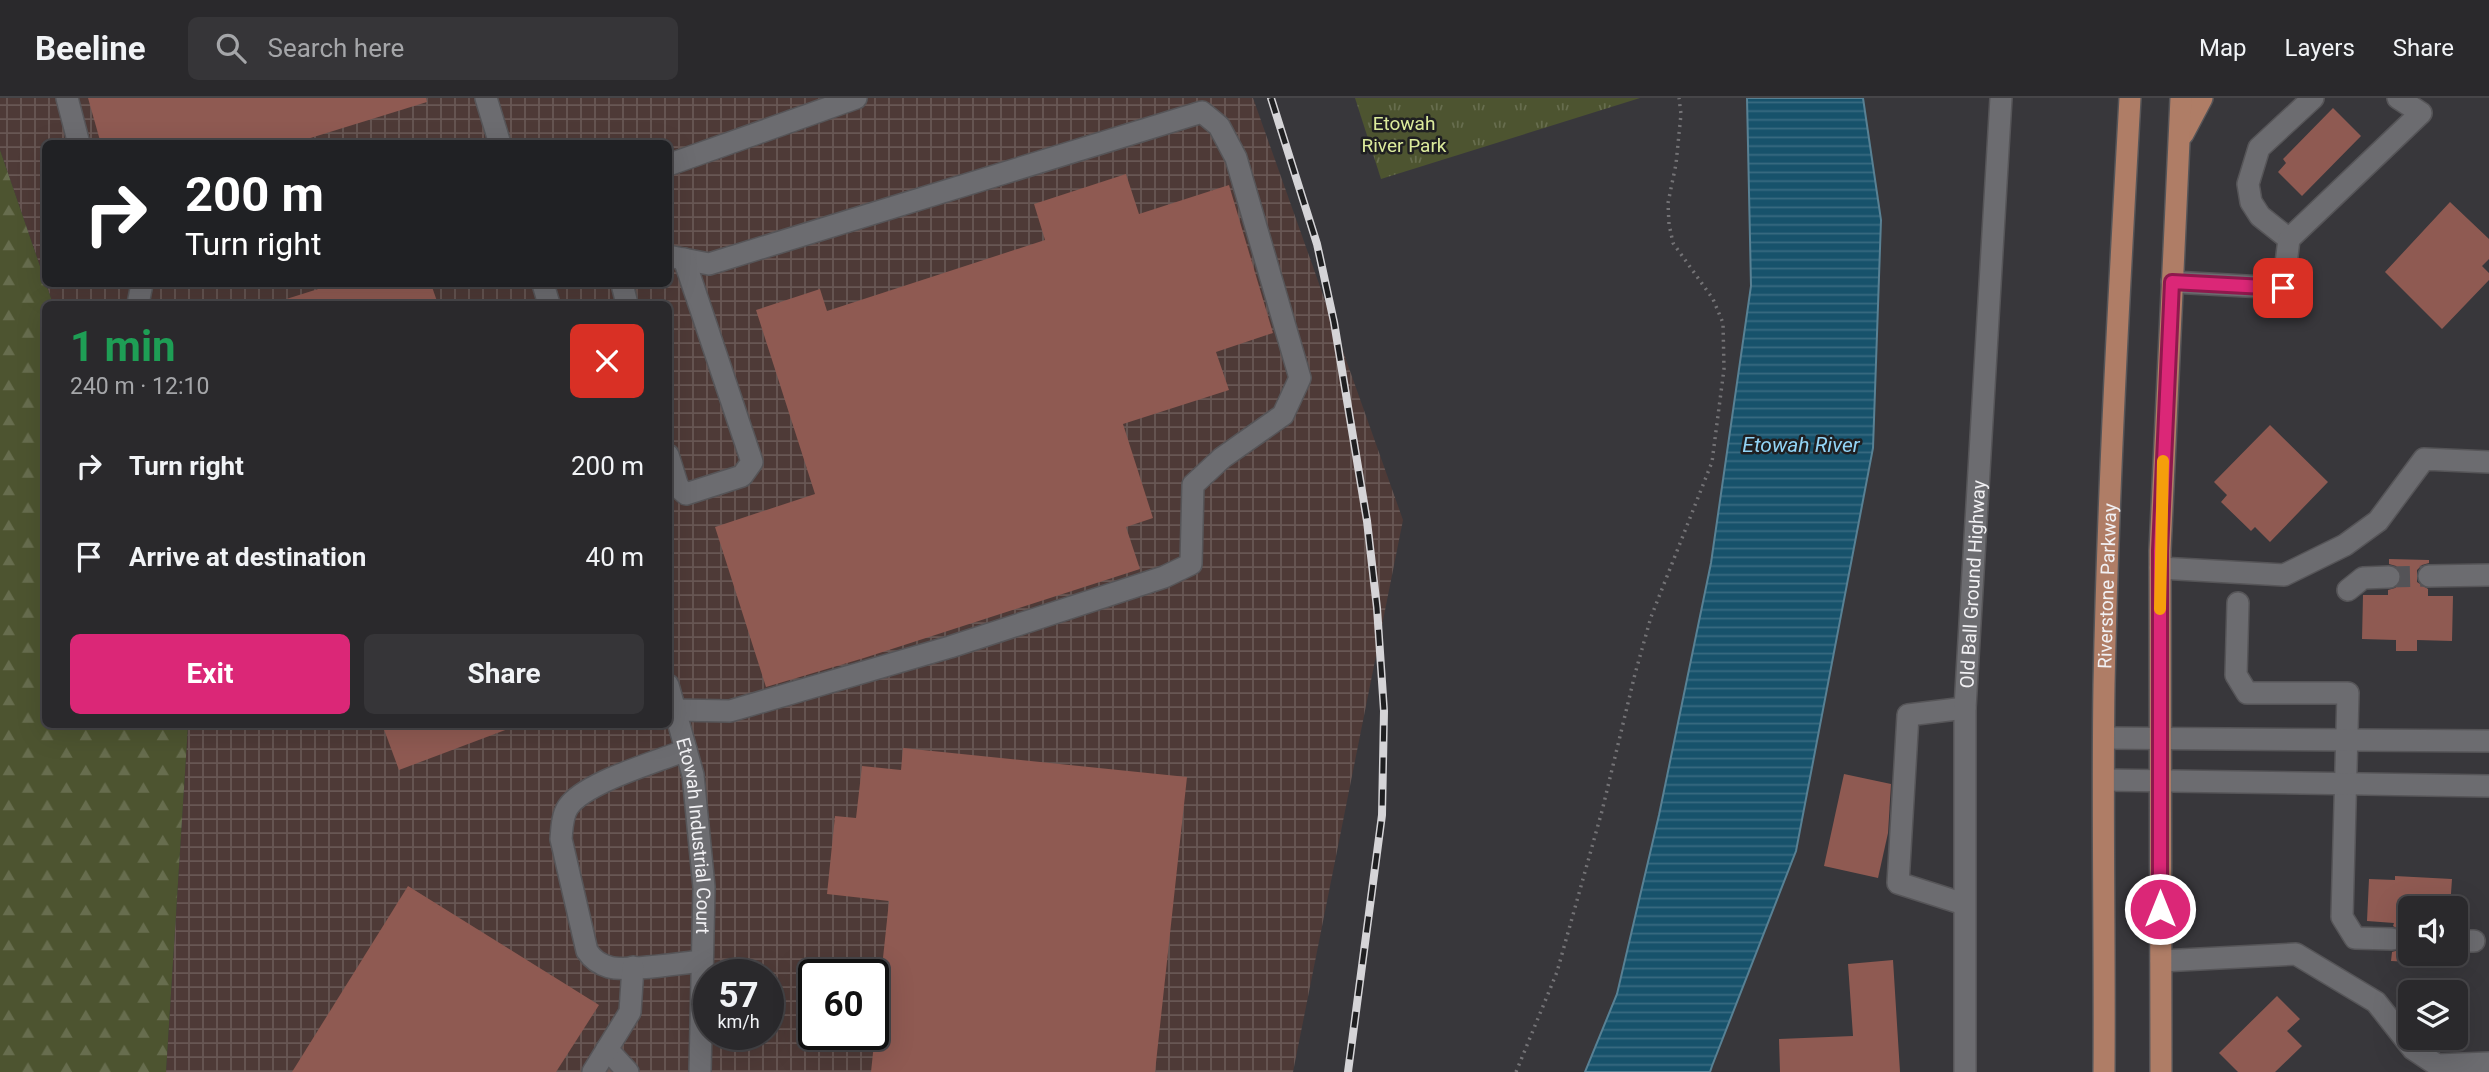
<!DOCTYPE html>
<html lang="en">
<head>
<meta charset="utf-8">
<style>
	:root { --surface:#2a292c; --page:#363538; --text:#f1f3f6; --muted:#a5a6a9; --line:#464548; --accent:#db2777 }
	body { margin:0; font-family:Roboto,sans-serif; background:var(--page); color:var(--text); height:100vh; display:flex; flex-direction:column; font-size:26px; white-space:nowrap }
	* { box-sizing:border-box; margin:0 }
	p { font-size:23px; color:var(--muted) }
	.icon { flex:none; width:38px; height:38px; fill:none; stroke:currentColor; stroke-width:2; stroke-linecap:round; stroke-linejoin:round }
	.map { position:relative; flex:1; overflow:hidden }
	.side { position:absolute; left:42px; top:203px; width:630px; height:427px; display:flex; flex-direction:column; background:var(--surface); border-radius:10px; box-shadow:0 7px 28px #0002,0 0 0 2px var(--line) }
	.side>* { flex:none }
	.banner { position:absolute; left:42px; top:42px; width:630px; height:147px; border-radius:10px; box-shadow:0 7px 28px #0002,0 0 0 2px var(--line); background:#202124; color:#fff; overflow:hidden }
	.buttons { position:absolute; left:2398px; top:798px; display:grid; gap:14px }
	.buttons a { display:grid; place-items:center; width:70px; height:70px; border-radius:10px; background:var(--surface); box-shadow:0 7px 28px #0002,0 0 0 2px var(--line); font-size:35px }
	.speed { position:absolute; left:693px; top:861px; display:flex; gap:14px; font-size:35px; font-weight:700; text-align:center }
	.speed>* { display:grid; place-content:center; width:91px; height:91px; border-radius:50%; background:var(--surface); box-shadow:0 7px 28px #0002,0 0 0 2px var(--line); line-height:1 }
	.speed small { font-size:18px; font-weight:400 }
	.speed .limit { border:4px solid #111; border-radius:10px; background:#fff; color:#111 }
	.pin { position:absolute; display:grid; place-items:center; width:60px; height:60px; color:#fff; margin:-30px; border-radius:14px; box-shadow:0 4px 10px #0006 }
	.me { position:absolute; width:77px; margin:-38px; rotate:0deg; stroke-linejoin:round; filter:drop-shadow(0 0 5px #0008) }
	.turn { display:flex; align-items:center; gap:24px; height:147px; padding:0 28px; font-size:32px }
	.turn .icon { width:91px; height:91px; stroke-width:2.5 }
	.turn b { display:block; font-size:49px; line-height:60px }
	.round { display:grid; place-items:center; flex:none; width:74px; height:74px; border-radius:10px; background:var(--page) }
	.head { display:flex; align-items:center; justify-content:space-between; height:119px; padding:0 28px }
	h1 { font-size:42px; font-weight:700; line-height:52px; color:#1e9e55 }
	.button { display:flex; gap:14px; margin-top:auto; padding:14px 28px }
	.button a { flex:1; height:80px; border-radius:10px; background:var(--accent); color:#fff; font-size:28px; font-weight:700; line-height:80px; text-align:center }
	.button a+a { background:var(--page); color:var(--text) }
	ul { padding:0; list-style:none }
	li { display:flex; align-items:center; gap:21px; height:91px; padding:0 28px }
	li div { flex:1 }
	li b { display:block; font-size:26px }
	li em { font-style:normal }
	header { display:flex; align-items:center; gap:42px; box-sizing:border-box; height:98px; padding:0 35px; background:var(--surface); border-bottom:2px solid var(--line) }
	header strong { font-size:33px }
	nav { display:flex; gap:38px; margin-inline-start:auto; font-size:24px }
	.search { width:490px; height:63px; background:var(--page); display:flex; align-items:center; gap:18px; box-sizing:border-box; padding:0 24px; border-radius:10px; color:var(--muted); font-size:26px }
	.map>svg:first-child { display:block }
	.industrial { fill:url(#industrial-grid); fill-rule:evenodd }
	.forest { fill:url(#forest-firs) }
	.park { fill:url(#park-tufts) }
	.water { fill:url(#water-rules); stroke:#588194; stroke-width:2 }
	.building { fill:#8f5a52 }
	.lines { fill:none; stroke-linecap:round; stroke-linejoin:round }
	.minor-tunnel { stroke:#545357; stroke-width:21; stroke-dasharray:21 10; stroke-linecap:butt }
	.minor-casing { stroke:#565558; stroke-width:24 }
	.major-casing { stroke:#565558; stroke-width:24 }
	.path { stroke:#747376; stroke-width:3.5; stroke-dasharray:2 5; stroke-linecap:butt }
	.minor { stroke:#6c6c70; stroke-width:21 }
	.major { stroke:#af7d66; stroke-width:21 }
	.rail-casing { stroke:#d5d4d7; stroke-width:8 }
	.rail { stroke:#1f1f21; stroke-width:5; stroke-dasharray:16; stroke-linecap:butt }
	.route-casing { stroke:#8e194d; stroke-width:18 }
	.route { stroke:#db2777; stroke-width:12 }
	.slow { stroke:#f59e0b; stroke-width:12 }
	.labels { text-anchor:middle; stroke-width:5; stroke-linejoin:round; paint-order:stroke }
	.park-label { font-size:19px; fill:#dceb9c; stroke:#1f1f21 }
	.street-label { font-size:19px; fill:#f1f0f3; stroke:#1f1f21 }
	.water-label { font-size:21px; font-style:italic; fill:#92d4f6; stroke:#1f1f21 }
</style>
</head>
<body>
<header>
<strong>Beeline</strong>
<div class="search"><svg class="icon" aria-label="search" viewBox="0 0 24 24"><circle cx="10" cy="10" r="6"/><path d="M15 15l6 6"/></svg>Search here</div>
<nav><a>Map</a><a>Layers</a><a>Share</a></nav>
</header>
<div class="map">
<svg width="2489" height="974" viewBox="0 0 2489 974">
	<defs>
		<pattern id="industrial-grid" width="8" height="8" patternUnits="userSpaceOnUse" patternTransform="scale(1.75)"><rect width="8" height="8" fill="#4e3a37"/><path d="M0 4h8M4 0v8" fill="none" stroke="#685754"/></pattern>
		<pattern id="forest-firs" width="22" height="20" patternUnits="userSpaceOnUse" patternTransform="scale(1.75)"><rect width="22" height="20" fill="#4d5430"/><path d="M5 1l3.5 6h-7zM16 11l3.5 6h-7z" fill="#676d4e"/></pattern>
		<pattern id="park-tufts" width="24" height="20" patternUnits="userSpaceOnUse" patternTransform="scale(1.75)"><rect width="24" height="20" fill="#4d5430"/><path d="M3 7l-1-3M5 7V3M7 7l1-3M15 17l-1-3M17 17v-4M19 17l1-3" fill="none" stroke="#676d4e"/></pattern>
		<pattern id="water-rules" width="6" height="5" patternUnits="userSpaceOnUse" patternTransform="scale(1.75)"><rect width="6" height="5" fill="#17526b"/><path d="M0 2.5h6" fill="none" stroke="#396b81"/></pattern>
	</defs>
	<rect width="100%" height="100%" fill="#38373b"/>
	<path class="industrial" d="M0,0H1253L1403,422L1293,974H166L188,627L668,626V206H53L0,52ZM46,46H668V186H46ZM709,877H768V936H709ZM814,877H873V936H814Z"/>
	<polygon class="forest" points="0,52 53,206 46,206 46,626 188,627 166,974 0,974"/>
	<polygon class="park" points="1355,0 1640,0 1381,81"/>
	<polygon class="water" points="1747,0 1863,0 1881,122 1873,350 1796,753 1712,968 1710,974 1585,974 1617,896 1659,717 1711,465 1751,188"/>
	<g class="building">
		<polygon points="88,0 426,0 427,4 291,46 101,46"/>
		<polygon points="2333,10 2361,38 2302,98 2278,74 2286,65 2283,61"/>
		<polygon points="1126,76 1139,116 1229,87 1273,235 1216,254 1229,292 1123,326 1153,420 1126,429 1140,471 864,560 766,589 715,429 815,396 756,212 820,191 827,213 1045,142 1034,106"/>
		<polygon points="2450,104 2489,141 2489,161 2482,168 2489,175 2489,182 2442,231 2385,174"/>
		<polygon points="334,186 431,186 438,206 280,206 280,203"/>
		<polygon points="2270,327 2328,384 2270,444 2255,429 2251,433 2221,404 2227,397 2214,384"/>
		<polygon points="2389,461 2429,462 2429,465 2422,467 2417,472 2417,484 2428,491 2428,498 2453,498 2452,543 2417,542 2417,553 2396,553 2396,542 2362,541 2363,497 2388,497 2388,492 2395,490 2401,484 2400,473 2396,468 2389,466"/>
		<polygon points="382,626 515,626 516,628 399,672"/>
		<polygon points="903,650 1187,679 1155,974 871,974 889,803 827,796 835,718 856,720 862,668 901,672"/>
		<polygon points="1844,676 1891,686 1888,735 1878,780 1824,768"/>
		<polygon points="2395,778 2452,781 2450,810 2410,810 2410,864 2391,863 2392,854 2399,852 2405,842 2403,834 2393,828 2394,825 2367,823 2369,781 2395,782"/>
		<polygon points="408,788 599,907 556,974 292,974"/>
		<polygon points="1893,862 1900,974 1780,974 1779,941 1853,938 1848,866"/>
		<polygon points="2277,898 2300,921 2287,933 2302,948 2275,974 2238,974 2219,955"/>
	</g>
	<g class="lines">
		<g class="minor-tunnel">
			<polyline points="2389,479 2429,478"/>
			<polyline points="2392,841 2410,842"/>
		</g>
		<g class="minor-casing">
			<g id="minor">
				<polyline points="67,0 79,46"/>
				<polyline points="486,0 500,46"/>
				<polyline points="668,67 856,0"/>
				<polyline points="2289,141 2260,118 2251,104 2248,86 2259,50 2313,0"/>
				<polyline points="668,158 709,166 1202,14 1219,28 1236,60 1300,280 1283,317 1222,360 1193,387 1191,466 1164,479 950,549 730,613 675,612"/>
				<polyline points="2172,184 2283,190 2289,141 2421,15 2398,0"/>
				<polyline points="543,186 549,206"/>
				<polyline points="622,186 627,206"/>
				<polyline points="138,206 142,186"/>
				<polyline points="668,357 678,389 686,396 742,378 752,364 684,161"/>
				<polyline points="2160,470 2284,477 2345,447 2378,423 2424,361 2489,364"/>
				<polyline points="2429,478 2489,477"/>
				<polyline points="2348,492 2363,480 2389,479"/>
				<polyline points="2238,505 2236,577 2247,595 2348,595 2342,819 2355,840 2392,841"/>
				<path id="s1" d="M668,587L693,677L704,789L700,974"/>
				<polyline points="2104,640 2489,643"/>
				<path d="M686,652C657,664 585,684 568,709C562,718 562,730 561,741L587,853C593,862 599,866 609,869C626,874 681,865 702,863"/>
				<polyline points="2104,682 2489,688"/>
				<polyline points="1964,806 1898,785 1908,617 1965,610"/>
				<polyline points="2455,843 2474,843"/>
				<polyline points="2161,863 2296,856 2376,904 2413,951 2437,967 2489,965"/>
				<polyline points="607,951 628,974"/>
				<polyline points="593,974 630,914 633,869"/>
				<path id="s2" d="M1965,974V610L2001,0"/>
			</g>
		</g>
		<g class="major-casing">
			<g id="major">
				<polyline points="2183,36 2202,0"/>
				<path id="s3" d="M2104,974C2105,845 2102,716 2104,587C2108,391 2119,196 2130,0"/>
				<polyline points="2161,974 2160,453 2181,0"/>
			</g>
		</g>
		<polyline class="path" points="1516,974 1557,874 1602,713 1635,576 1651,519 1712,364 1724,271 1723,225 1713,201 1673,145 1669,126 1668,105 1676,66 1681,16 1679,0"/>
		<use href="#minor" class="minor"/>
		<use href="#major" class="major"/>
		<g class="rail-casing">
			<polyline id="rail" points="1271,0 1317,146 1334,224 1367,423 1377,510 1384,613 1382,717 1348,974"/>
		</g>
		<use href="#rail" class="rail"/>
	</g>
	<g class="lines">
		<g class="route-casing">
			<polyline id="route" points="2160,811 2160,453 2172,184 2283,190"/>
		</g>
		<use href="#route" class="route"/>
		<polyline class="slow" points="2160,511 2163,363"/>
	</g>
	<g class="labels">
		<g class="park-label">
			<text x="1404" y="32">Etowah<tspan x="1404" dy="22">River Park</tspan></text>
		</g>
		<g class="street-label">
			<text dy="7" stroke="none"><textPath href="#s2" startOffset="488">Old Ball Ground Highway</textPath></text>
			<text dy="7" stroke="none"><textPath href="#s3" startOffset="486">Riverstone Parkway</textPath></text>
			<text dy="7" stroke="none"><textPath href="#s1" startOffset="154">Etowah Industrial Court</textPath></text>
		</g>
		<g class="water-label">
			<text x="1801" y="354">Etowah River</text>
		</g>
	</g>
</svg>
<div class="buttons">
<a><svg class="icon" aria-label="sound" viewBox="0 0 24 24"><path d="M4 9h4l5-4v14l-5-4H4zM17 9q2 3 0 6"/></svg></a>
<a><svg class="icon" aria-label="layers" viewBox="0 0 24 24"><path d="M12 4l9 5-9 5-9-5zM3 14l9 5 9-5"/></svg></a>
</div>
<div class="speed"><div>57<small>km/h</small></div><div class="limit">60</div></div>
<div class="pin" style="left:2283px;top:190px;background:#d93025"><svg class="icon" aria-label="arrive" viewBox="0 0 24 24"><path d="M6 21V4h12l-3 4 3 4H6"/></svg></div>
<svg class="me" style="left:2160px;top:811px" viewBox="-20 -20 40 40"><circle r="17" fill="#db2777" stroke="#fff" stroke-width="3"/><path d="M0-11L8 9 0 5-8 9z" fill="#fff"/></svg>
<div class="banner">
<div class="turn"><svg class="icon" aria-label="right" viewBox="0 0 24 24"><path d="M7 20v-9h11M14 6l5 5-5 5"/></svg><div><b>200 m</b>Turn right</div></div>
</div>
<section class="side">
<div class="head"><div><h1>1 min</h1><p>240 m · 12:10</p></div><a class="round" style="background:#d93025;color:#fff"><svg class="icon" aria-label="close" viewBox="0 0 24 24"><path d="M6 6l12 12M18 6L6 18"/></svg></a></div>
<ul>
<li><svg class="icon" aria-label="right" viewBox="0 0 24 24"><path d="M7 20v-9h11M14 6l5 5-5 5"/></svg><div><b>Turn right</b></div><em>200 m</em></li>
<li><svg class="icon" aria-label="arrive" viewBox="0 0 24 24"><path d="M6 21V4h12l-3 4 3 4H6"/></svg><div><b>Arrive at destination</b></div><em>40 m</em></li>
</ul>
<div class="button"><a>Exit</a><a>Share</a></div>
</section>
</div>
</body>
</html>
